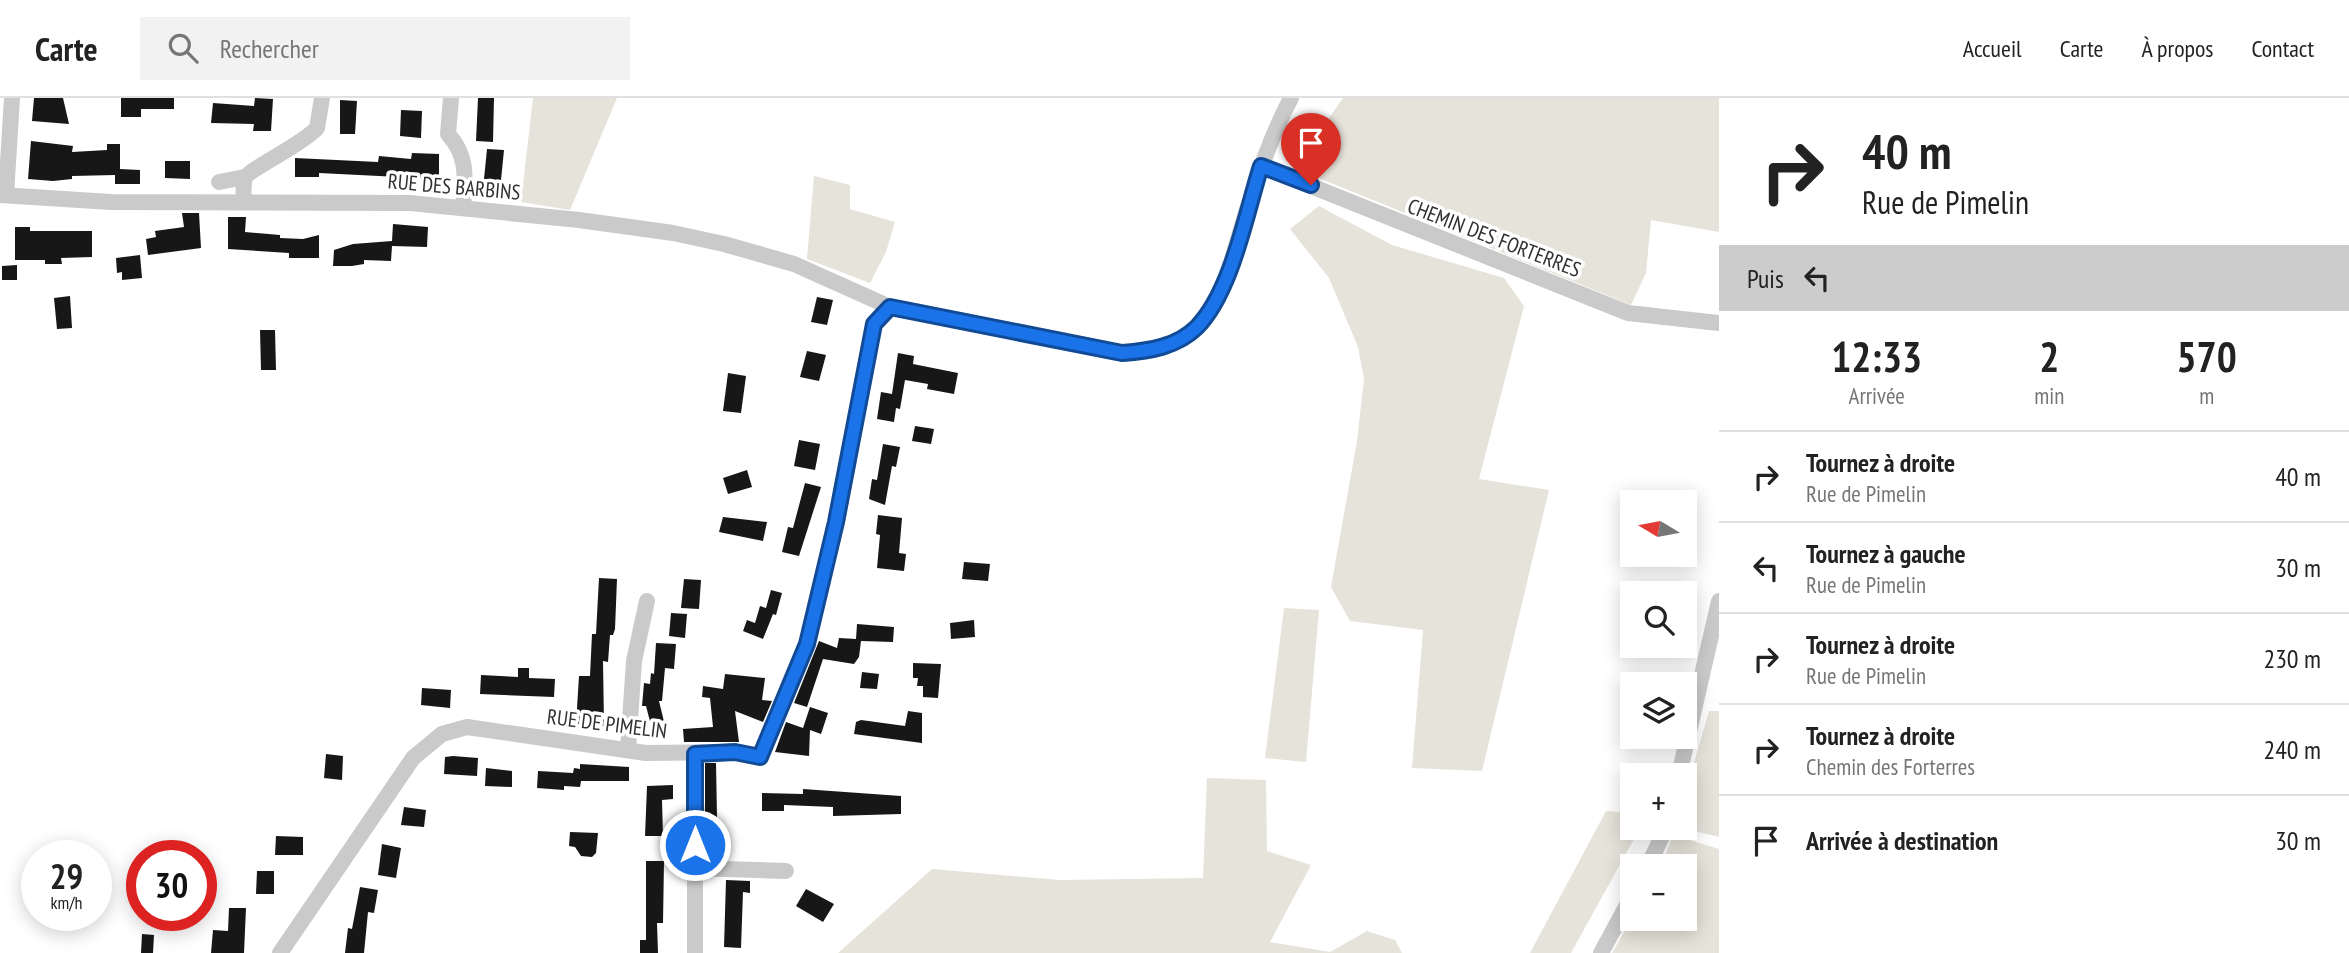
<!DOCTYPE html>
<html lang="fr">
<head>
<meta charset="utf-8">
<style>
	:root { --surface:#fff; --page:#f2f2f2; --text:#222; --muted:#767676; --line:#e0e0e0 }
	body { margin:0; font-family:"PT Sans Narrow",sans-serif; background:var(--page); color:var(--text); height:100vh; display:flex; flex-direction:column; font-size:26px; white-space:nowrap }
	* { box-sizing:border-box; margin:0 }
	p { font-size:23px; color:var(--muted) }
	.icon { flex:none; width:38px; height:38px; fill:none; stroke:currentColor; stroke-width:2; stroke-linecap:round; stroke-linejoin:round }
	.map { position:relative; flex:1; overflow:hidden }
	.details { display:flex; flex-direction:column; background:var(--surface); width:630px }
	.details>* { flex:none }
	.hud { background:#fff; color:var(--text); overflow:hidden }
	.needle { width:46px; rotate:280deg }
	.buttons { position:absolute; left:1620px; top:392px; display:grid; gap:14px }
	.buttons a { display:grid; place-items:center; width:77px; height:77px; border-radius:0px; background:var(--surface); box-shadow:0 4px 18px #0003; font-size:35px }
	.speed { position:absolute; left:21px; top:742px; display:flex; gap:14px; font-size:35px; font-weight:700; text-align:center }
	.speed>* { display:grid; place-content:center; width:91px; height:91px; border-radius:50%; background:var(--surface); box-shadow:0 4px 18px #0003; line-height:1 }
	.speed small { font-size:18px; font-weight:400 }
	.speed .limit { border:10px solid #d22; background:#fff; color:#111 }
	.pin { position:absolute; display:grid; place-items:center; width:60px; height:60px; color:#fff; margin:-72px -30px; border-radius:50% 50% 50% 0; rotate:-45deg; box-shadow:0 0 7px #0007 }
	.pin .icon { rotate:45deg }
	.me { position:absolute; width:77px; margin:-38px; rotate:0deg; stroke-linejoin:round; filter:drop-shadow(0 0 5px #0008) }
	.turn { display:flex; align-items:center; gap:24px; height:147px; padding:0 28px; font-size:32px }
	.turn .icon { width:91px; height:91px; stroke-width:2.5 }
	.turn b { display:block; font-size:49px; line-height:60px }
	.then { display:flex; align-items:center; height:66px; padding:0 28px; background:#0003; gap:14px; font-size:26px }
	.eta { display:flex; justify-content:space-evenly; align-items:center; height:119px; text-align:center }
	.eta b { font-size:42px; font-weight:600; line-height:49px }
	ul { padding:0; list-style:none }
	li { display:flex; align-items:center; gap:21px; height:91px; padding:0 28px; border-top:2px solid var(--line) }
	li div { flex:1 }
	li b { display:block; font-size:26px }
	li em { font-style:normal }
	header { display:flex; align-items:center; gap:42px; box-sizing:border-box; height:98px; padding:0 35px; background:var(--surface); border-bottom:2px solid var(--line) }
	header strong { font-size:33px }
	nav { display:flex; gap:38px; margin-inline-start:auto; font-size:24px }
	.search { width:490px; height:63px; background:var(--page); display:flex; align-items:center; gap:18px; box-sizing:border-box; padding:0 24px; border-radius:0px; color:var(--muted); font-size:26px }
	main { display:flex; flex:1; min-height:0 }
	.map>svg:first-child { display:block }
	.green { fill:#e6e3da }
	.building { fill:#171717 }
	.lines { fill:none; stroke-linecap:round; stroke-linejoin:round }
	.minor { stroke:#cacaca; stroke-width:16 }
	.route-casing { stroke:#114b97; stroke-width:18 }
	.route { stroke:#1a73e8; stroke-width:12 }
	.labels { text-anchor:middle; stroke-width:7; stroke-linejoin:round; paint-order:stroke }
	.street-label { font-size:21px; fill:#303030; stroke:#fff }
</style>
</head>
<body>
<header>
<strong>Carte</strong>
<div class="search"><svg class="icon" aria-label="search" viewBox="0 0 24 24"><circle cx="10" cy="10" r="6"/><path d="M15 15l6 6"/></svg>Rechercher</div>
<nav><a>Accueil</a><a>Carte</a><a>À propos</a><a>Contact</a></nav>
</header>
<main>
<div class="map">
<svg width="1719" height="855" viewBox="0 0 1719 855">
	<rect width="100%" height="100%" fill="#fff"/>
	<g class="green">
		<polygon points="533,0 617,0 570,112 521,104"/>
		<polygon points="1343,0 1719,0 1719,134 1651,122 1646,175 1631,207 1294,70"/>
		<polygon points="814,78 850,87 850,111 895,124 886,154 870,185 807,161"/>
		<polygon points="1319,108 1392,147 1504,180 1524,208 1479,381 1549,392 1482,673 1412,670 1423,532 1350,523 1331,489 1357,343 1364,281 1358,249 1329,180 1290,131"/>
		<polygon points="1284,510 1319,512 1306,664 1265,660"/>
		<polygon points="1709,613 1719,613 1719,739 1681,730 1685,730 1685,696"/>
		<polygon points="1207,680 1266,682 1267,753 1311,767 1270,844 1330,854 1367,833 1395,842 1402,855 838,855 932,771 1060,782 1203,780"/>
		<polygon points="1606,713 1633,715 1633,730 1640,730 1571,855 1530,855"/>
		<polygon points="1673,737 1719,751 1719,855 1612,855 1633,818 1633,821 1685,821 1685,768 1661,768"/>
	</g>
	<g class="building">
		<polygon points="34,0 63,0 69,26 32,23"/>
		<polygon points="121,0 174,0 174,11 141,11 141,19 121,19"/>
		<polygon points="255,0 273,1 271,33 253,33 254,26 211,25 213,5 254,8"/>
		<polygon points="478,0 494,0 493,44 476,43"/>
		<polygon points="340,2 357,3 355,36 340,36"/>
		<polygon points="401,12 422,13 421,40 400,38"/>
		<polygon points="31,43 73,48 72,54 107,52 107,46 120,46 120,71 140,72 140,86 115,86 115,77 72,78 72,81 53,83 28,81"/>
		<polygon points="487,51 504,52 501,82 484,81"/>
		<polygon points="412,55 439,56 439,81 319,75 319,79 295,79 295,60 378,64 379,58 411,61"/>
		<polygon points="165,63 190,63 190,81 165,80"/>
		<polygon points="182,115 199,115 201,150 148,157 146,141 156,139 155,133 184,129"/>
		<polygon points="228,119 246,119 245,134 280,137 280,140 303,141 319,137 319,160 289,160 289,155 228,151"/>
		<polygon points="393,126 428,129 427,149 392,148 391,163 364,162 364,166 352,168 333,168 334,152 353,146 392,143"/>
		<polygon points="15,129 30,129 30,133 92,133 92,159 61,160 62,166 45,166 45,162 15,162"/>
		<polygon points="140,157 142,180 122,182 122,174 117,175 116,160"/>
		<polygon points="17,167 17,182 2,182 2,168"/>
		<polygon points="70,198 72,230 57,231 54,200"/>
		<polygon points="817,199 833,202 827,227 811,224"/>
		<polygon points="260,232 275,232 276,272 261,272"/>
		<polygon points="807,253 826,257 819,283 800,279"/>
		<polygon points="898,255 914,258 913,266 958,275 954,296 927,291 928,286 905,282 900,311 896,310 894,324 877,321 881,294 892,296"/>
		<polygon points="728,275 746,278 741,315 723,313"/>
		<polygon points="915,328 934,331 931,346 912,343"/>
		<polygon points="799,342 820,346 815,372 794,368"/>
		<polygon points="883,346 900,349 896,369 892,368 885,407 869,401 872,381 877,382"/>
		<polygon points="747,372 752,389 728,396 723,380"/>
		<polygon points="805,385 821,389 799,458 782,454 788,429 793,430"/>
		<polygon points="878,417 902,420 899,455 906,456 904,473 877,470 880,437 876,436"/>
		<polygon points="723,419 767,424 763,443 719,434"/>
		<polygon points="964,464 990,466 988,483 962,481"/>
		<polygon points="599,480 617,481 615,531 613,537 610,537 608,564 603,563 604,628 576,626 579,578 590,578 592,536 596,536"/>
		<polygon points="684,481 701,482 699,511 681,510"/>
		<polygon points="771,492 782,495 776,517 773,516 763,541 743,533 747,522 755,525 760,508 766,510"/>
		<polygon points="671,515 687,516 685,540 669,538"/>
		<polygon points="974,522 975,539 951,541 950,525"/>
		<polygon points="857,526 894,529 893,544 861,543 859,559 854,566 823,561 807,609 794,605 819,543 837,550 839,540 856,541"/>
		<polygon points="656,545 676,546 674,571 665,570 662,603 659,603 666,632 653,635 646,608 642,608 644,585 650,586 651,575 654,576"/>
		<polygon points="913,565 941,566 938,600 923,599 923,588 917,588 918,580 913,580"/>
		<polygon points="518,570 529,570 529,580 555,581 554,599 480,596 481,577 518,579"/>
		<polygon points="862,574 879,576 877,591 860,590"/>
		<polygon points="725,576 765,580 762,602 772,603 763,624 735,613 739,644 684,644 683,631 713,629 710,600 702,599 703,588 723,591"/>
		<polygon points="422,590 451,592 450,610 421,607"/>
		<polygon points="810,609 828,615 821,636 810,632 809,658 775,654 786,624 803,630"/>
		<polygon points="908,613 922,615 922,645 854,636 856,624 861,622 905,628"/>
		<polygon points="326,656 343,658 342,682 324,680"/>
		<polygon points="453,658 478,660 477,678 444,676 445,659"/>
		<polygon points="705,665 716,665 717,719 712,719 712,736 705,736"/>
		<polygon points="580,666 629,669 629,683 581,683 580,689 564,688 564,692 537,690 538,673 573,675 574,670 580,671"/>
		<polygon points="486,670 512,673 512,689 485,688"/>
		<polygon points="673,687 673,701 662,702 663,738 645,738 647,688"/>
		<polygon points="803,691 901,698 901,716 833,718 833,709 784,707 784,713 762,713 762,695 803,696"/>
		<polygon points="404,709 426,712 424,729 401,727"/>
		<polygon points="570,734 598,735 596,755 592,759 581,758 575,749 569,748"/>
		<polygon points="276,738 303,739 303,757 275,757"/>
		<polygon points="382,746 401,750 396,780 378,777"/>
		<polygon points="646,763 664,763 663,825 657,825 658,855 640,855 640,842 646,842"/>
		<polygon points="257,773 274,773 274,796 256,796"/>
		<polygon points="726,782 750,783 750,795 743,794 741,850 724,849"/>
		<polygon points="360,789 378,792 374,815 368,814 364,855 345,855 348,830 352,831"/>
		<polygon points="806,791 834,806 823,824 796,808"/>
		<polygon points="229,810 246,810 244,855 211,855 213,832 228,833"/>
		<polygon points="142,836 154,837 153,855 141,855"/>
	</g>
	<g class="lines">
		<g class="minor">
			<path d="M451,0L448,36C469,59 465,82 463,110"/>
			<polyline points="1261,68 1628,215 1719,225"/>
			<polyline points="219,84 245,79"/>
			<polyline points="0,97 111,104 410,105 579,122 673,135 724,146 794,166 890,209"/>
			<polyline points="6,97 12,0"/>
			<path d="M243,102C244,95 243,86 245,80C248,72 303,46 317,30L322,0"/>
			<polyline points="628,652 634,563 647,503"/>
			<polyline points="1679,677 1719,503"/>
			<polyline points="1648,768 1666,730"/>
			<polyline points="694,770 786,773"/>
			<path d="M280,855L413,660L442,636L467,629L646,655L735,654L760,659L807,546L837,423L874,226L890,209L1122,255C1148,253 1177,249 1197,229C1224,201 1233,157 1244,121C1257,80 1271,38 1291,0"/>
			<polyline points="695,855 695,656"/>
			<polyline points="1601,855 1633,796"/>
		</g>
	</g>
	<g class="lines">
		<g class="route-casing">
			<path id="route" d="M695,747V656L735,654L760,659L807,546L836,424L874,226L890,209L1122,255C1149,253 1177,249 1197,229C1232,193 1246,115 1261,68L1311,87"/>
		</g>
		<use href="#route" class="route"/>
	</g>
	<g class="labels">
		<g class="street-label">
			<text transform="translate(454 89) rotate(5)" y="7">RUE DES BARBINS</text>
			<text transform="translate(1494 140) rotate(21)" y="7">CHEMIN DES FORTERRES</text>
			<text transform="translate(607 626) rotate(7)" y="7">RUE DE PIMELIN</text>
		</g>
	</g>
</svg>
<div class="buttons">
<a><svg class="needle" viewBox="-14 -14 28 28"><path d="M0-13l5 13h-10z" fill="#e53935"/><path d="M0 13l5-13h-10z" fill="#767676"/></svg></a>
<a><svg class="icon" aria-label="search" viewBox="0 0 24 24"><circle cx="10" cy="10" r="6"/><path d="M15 15l6 6"/></svg></a>
<a><svg class="icon" aria-label="layers" viewBox="0 0 24 24"><path d="M12 4l9 5-9 5-9-5zM3 14l9 5 9-5"/></svg></a>
<a>+</a>
<a>−</a>
</div>
<div class="speed"><div>29<small>km/h</small></div><div class="limit">30</div></div>
<div class="pin" style="left:1311px;top:87px;background:#d93025"><svg class="icon" aria-label="arrive" viewBox="0 0 24 24"><path d="M6 21V4h12l-3 4 3 4H6"/></svg></div>
<svg class="me" style="left:695px;top:747px" viewBox="-20 -20 40 40"><circle r="17" fill="#1a73e8" stroke="#fff" stroke-width="3"/><path d="M0-11L8 9 0 5-8 9z" fill="#fff"/></svg>
</div>
<section class="details">
<div class="hud">
<div class="turn"><svg class="icon" aria-label="right" viewBox="0 0 24 24"><path d="M7 20v-9h11M14 6l5 5-5 5"/></svg><div><b>40 m</b>Rue de Pimelin</div></div>
<div class="then">Puis<svg class="icon" aria-label="left" viewBox="0 0 24 24"><path d="M17 20v-9H6M10 6l-5 5 5 5"/></svg></div>
</div>
<div class="eta">
<div><b>12:33</b><p>Arrivée</p></div>
<div><b>2</b><p>min</p></div>
<div><b>570</b><p>m</p></div>
</div>
<ul>
<li><svg class="icon" aria-label="right" viewBox="0 0 24 24"><path d="M7 20v-9h11M14 6l5 5-5 5"/></svg><div><b>Tournez à droite</b><p>Rue de Pimelin</p></div><em>40 m</em></li>
<li><svg class="icon" aria-label="left" viewBox="0 0 24 24"><path d="M17 20v-9H6M10 6l-5 5 5 5"/></svg><div><b>Tournez à gauche</b><p>Rue de Pimelin</p></div><em>30 m</em></li>
<li><svg class="icon" aria-label="right" viewBox="0 0 24 24"><path d="M7 20v-9h11M14 6l5 5-5 5"/></svg><div><b>Tournez à droite</b><p>Rue de Pimelin</p></div><em>230 m</em></li>
<li><svg class="icon" aria-label="right" viewBox="0 0 24 24"><path d="M7 20v-9h11M14 6l5 5-5 5"/></svg><div><b>Tournez à droite</b><p>Chemin des Forterres</p></div><em>240 m</em></li>
<li><svg class="icon" aria-label="arrive" viewBox="0 0 24 24"><path d="M6 21V4h12l-3 4 3 4H6"/></svg><div><b>Arrivée à destination</b></div><em>30 m</em></li>
</ul>
</section>
</main>
</body>
</html>
